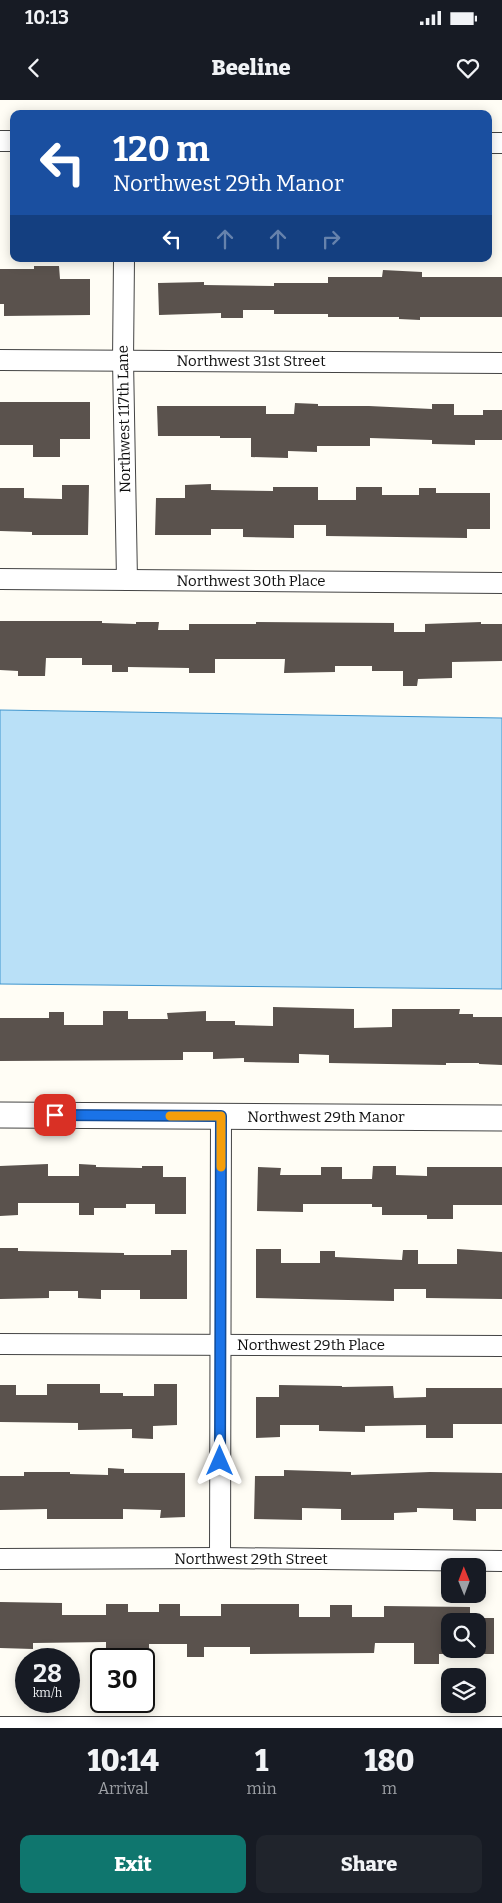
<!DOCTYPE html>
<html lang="en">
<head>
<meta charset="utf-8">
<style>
	:root { --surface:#171b24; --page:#20242c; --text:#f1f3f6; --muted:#9ea1a6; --accent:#0f766e }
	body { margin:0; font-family:Bitter,serif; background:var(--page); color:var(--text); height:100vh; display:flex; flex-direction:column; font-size:19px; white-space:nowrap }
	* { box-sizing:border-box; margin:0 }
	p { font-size:16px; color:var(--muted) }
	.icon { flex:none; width:28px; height:28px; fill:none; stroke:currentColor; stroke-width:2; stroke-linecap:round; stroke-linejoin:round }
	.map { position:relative; height:1628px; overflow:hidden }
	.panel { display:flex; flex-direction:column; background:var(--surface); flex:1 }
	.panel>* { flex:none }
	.guide { position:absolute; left:10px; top:10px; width:482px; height:152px; border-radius:10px; box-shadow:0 2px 12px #0003; background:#1a4fa0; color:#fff; overflow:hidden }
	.needle { width:32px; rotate:359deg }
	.tools { position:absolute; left:441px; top:1458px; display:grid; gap:10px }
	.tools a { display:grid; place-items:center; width:45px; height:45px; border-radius:10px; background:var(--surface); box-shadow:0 2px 12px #0003; font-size:25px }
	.speed { position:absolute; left:15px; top:1548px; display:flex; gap:10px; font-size:25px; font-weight:700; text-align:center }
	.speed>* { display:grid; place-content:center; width:65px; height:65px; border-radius:50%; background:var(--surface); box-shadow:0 2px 12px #0003; line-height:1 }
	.speed small { font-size:12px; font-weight:400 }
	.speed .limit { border:2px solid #111; border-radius:8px; background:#fff; color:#111 }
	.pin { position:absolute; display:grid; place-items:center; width:42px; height:42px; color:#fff; margin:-21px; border-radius:10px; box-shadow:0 2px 8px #0006 }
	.me { position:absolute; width:55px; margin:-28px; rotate:0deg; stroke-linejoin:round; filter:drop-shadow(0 0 4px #0008) }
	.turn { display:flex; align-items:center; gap:18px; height:105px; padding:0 20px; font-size:22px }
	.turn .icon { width:65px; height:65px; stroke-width:2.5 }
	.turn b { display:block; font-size:35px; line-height:42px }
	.lanes { display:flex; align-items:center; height:48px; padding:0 20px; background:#0003; justify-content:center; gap:25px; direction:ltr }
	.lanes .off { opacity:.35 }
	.eta { display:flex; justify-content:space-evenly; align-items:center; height:85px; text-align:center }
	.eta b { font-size:30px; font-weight:800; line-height:35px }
	.button { display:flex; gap:10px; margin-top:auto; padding:10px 20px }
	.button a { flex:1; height:58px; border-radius:10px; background:var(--accent); color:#fff; font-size:20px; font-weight:800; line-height:58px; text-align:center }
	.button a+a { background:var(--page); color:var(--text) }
	.status { display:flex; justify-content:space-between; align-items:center; height:35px; padding:0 25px; background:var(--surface); direction:ltr }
	.status svg { height:14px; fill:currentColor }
	header { display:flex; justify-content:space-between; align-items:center; height:65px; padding:0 20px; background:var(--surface); font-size:22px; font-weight:800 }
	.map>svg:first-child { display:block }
	.water { fill:#b9e0f7; stroke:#3f96cf }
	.building { fill:#5a524d; fill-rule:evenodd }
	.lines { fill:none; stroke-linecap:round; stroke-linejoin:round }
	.minor-casing { stroke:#444; stroke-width:22 }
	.tertiary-casing { stroke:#444; stroke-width:27 }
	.minor { stroke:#fff; stroke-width:20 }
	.tertiary { stroke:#fff; stroke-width:25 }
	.route-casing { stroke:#114b97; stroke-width:12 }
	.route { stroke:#1a73e8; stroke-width:9 }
	.slow { stroke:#f59e0b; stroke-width:9 }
	.labels { text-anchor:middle; stroke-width:5; stroke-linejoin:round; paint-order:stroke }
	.street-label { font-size:15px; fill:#111; stroke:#fff }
</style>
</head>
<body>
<div class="status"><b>10:13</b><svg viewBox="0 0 49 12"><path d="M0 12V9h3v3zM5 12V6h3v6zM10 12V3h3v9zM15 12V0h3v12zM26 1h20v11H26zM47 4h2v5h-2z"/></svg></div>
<header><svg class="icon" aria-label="back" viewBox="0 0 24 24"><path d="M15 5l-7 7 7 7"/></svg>Beeline<svg class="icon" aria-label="heart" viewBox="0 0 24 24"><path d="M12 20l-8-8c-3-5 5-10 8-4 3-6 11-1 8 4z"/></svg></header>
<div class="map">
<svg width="502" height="1628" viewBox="0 0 502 1628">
	<rect width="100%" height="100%" fill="#fffdf5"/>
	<polygon class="water" points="0,610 502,618 502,889 0,884"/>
	<g class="building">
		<polygon points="34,166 59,166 60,179 90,179 90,215 4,216 4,204 0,204 0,169 34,169"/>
		<polygon points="383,170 422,172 422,177 502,177 502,217 420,217 420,220 399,219 399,217 328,217 328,214 274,214 274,210 243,210 243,218 221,218 221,213 159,215 158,183 204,182 204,185 274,186 274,183 328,183 328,177 382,177"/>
		<polygon points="0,302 90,302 90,339 60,339 60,357 33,357 33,345 0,345"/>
		<polygon points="295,303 318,304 318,306 369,306 432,309 432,304 454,304 454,315 483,315 483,310 502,310 502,340 475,340 475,345 432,344 432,340 370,338 370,346 317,346 317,352 288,351 288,358 251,357 251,338 220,338 220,336 158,336 157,306 266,306 266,314 294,314"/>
		<polygon points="211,384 211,390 273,391 273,387 318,387 318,400 356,400 356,387 382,387 382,395 419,395 419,388 436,388 436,393 490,393 490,429 467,429 467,438 326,436 326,425 294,425 294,438 243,437 243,429 211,429 211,435 155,435 156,398 185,398 185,385"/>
		<polygon points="62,385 89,385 88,435 32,435 32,432 0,431 0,388 24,388 24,398 62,399"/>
		<polygon points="0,521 102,521 102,523 136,524 136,522 159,522 158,530 189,530 189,524 256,524 256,522 394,523 394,532 425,532 425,524 481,522 481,524 502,524 502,561 452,562 452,578 418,579 417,586 403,586 403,571 372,571 372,566 335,566 335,572 284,573 285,559 215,559 215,573 189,573 189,568 128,567 128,572 112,572 112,565 82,565 82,558 46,558 45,576 18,576 18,571 0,570"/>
		<polygon points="273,907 354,909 354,928 392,927 392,909 460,909 459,914 473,914 473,917 502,917 502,965 479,964 479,963 446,963 446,965 329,963 329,955 299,954 299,963 244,962 244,958 213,959 213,952 183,952 183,960 0,961 0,918 49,918 49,912 64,912 64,925 103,925 103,911 128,911 128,919 168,919 167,913 206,911 206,921 235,921 235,925 273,926"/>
		<polygon points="48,1064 48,1076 79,1076 79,1064 96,1065 96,1067 142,1068 142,1066 163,1066 163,1077 186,1077 186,1114 155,1114 155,1104 126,1104 126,1108 94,1108 94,1115 79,1115 79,1103 18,1103 18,1115 0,1116 0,1066"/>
		<polygon points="373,1066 396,1066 396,1075 427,1076 427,1067 502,1067 502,1105 453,1105 453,1119 427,1119 427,1115 382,1115 382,1107 372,1107 372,1104 303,1104 303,1112 257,1111 258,1067 281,1068 280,1075 321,1075 321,1067 342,1067 342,1079 372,1079"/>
		<polygon points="0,1148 18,1148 18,1151 124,1153 124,1155 171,1155 171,1150 187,1150 187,1199 140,1199 140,1190 101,1190 101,1199 78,1198 78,1191 49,1191 49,1198 0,1199"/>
		<polygon points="256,1149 281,1149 281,1163 320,1163 320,1151 335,1151 335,1157 402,1160 403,1150 418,1150 418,1164 457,1164 457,1149 502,1152 502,1199 426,1198 426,1189 394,1189 394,1201 256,1198"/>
		<polygon points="47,1284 100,1284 100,1293 123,1293 123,1296 154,1296 154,1284 177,1284 177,1325 153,1326 153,1339 132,1338 132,1329 78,1330 78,1323 0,1322 0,1285 16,1285 16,1295 47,1295"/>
		<polygon points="279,1285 342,1286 342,1287 393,1286 394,1298 426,1297 426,1288 502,1288 502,1324 453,1324 453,1338 426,1338 426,1325 365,1326 365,1332 319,1331 319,1325 280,1325 280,1337 256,1338 256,1297 279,1297"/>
		<polygon points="108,1368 124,1369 124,1373 185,1373 185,1417 160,1418 161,1410 123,1409 123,1419 47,1419 47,1409 0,1410 0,1376 24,1376 24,1372 70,1372 70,1374 108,1375"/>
		<polygon points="284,1370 351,1372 351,1375 430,1372 502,1373 502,1409 476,1409 476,1421 453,1420 453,1409 417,1408 417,1412 394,1413 394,1420 341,1420 341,1409 302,1408 302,1420 254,1419 255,1376 284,1376"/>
		<path d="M0,1502L62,1503V1515H106V1504H128V1512H159V1504H180V1516H221V1504H299V1517H330V1505H352V1517H384V1506L470,1507V1518H494V1554H439V1564H414V1543H375L374,1553L250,1554V1547H204V1557H187V1544H149V1552L106,1551V1542L33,1543V1549L0,1548ZM450,1521H478V1549H450Z"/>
	</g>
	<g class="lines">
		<g class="minor-casing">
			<g id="minor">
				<polyline points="0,41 14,41"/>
				<polyline points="489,43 502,43"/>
				<polyline points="124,159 123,260 127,480"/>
				<polyline points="0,260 502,263"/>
				<polyline points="0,479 502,483"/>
				<polyline points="0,1244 502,1246"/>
				<polyline points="220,1458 221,1016"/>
				<polyline points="0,1459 220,1458 502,1461"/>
				<polyline points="0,1627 502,1627"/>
			</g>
		</g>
		<g class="tertiary-casing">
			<polyline id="tertiary" points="0,1015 502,1018"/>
		</g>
		<use href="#minor" class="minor"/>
		<use href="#tertiary" class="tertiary"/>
	</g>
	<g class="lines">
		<g class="route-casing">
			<polyline id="route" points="55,1015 221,1016 220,1361"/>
		</g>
		<use href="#route" class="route"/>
		<polyline class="slow" points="170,1016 221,1016 221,1067"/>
	</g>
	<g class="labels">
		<g class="street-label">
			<text x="251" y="266">Northwest 31st Street</text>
			<text transform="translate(124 319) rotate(-91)" y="5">Northwest 117th Lane</text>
			<text x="251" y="486">Northwest 30th Place</text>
			<text x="326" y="1022">Northwest 29th Manor</text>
			<text x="311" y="1250">Northwest 29th Place</text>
			<text x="251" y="1464">Northwest 29th Street</text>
		</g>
	</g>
</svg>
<div class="tools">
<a><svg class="needle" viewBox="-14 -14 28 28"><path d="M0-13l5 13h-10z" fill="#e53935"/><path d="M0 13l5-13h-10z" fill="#9ea1a6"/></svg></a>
<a><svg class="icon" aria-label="search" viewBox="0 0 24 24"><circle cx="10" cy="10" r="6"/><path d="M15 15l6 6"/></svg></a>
<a><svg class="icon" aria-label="layers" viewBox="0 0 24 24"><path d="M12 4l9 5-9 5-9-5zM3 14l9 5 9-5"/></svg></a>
</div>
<div class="speed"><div>28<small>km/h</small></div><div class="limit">30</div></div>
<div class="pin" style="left:55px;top:1015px;background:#d93025"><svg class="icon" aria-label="arrive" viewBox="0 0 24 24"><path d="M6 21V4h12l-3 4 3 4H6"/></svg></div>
<svg class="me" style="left:220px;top:1361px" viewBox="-20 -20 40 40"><path d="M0-17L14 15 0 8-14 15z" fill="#1a73e8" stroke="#fff" stroke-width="4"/></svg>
<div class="guide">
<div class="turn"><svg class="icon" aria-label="left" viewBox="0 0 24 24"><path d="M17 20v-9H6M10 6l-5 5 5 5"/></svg><div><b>120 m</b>Northwest 29th Manor</div></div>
<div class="lanes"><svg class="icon" aria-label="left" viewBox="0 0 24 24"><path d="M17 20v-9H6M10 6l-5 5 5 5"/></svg><svg class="icon off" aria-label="ahead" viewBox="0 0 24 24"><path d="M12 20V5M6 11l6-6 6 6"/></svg><svg class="icon off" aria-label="ahead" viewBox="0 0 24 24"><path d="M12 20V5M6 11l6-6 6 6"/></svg><svg class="icon off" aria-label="right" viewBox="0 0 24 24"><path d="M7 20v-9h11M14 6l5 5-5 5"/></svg></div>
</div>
</div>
<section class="panel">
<div class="eta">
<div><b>10:14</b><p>Arrival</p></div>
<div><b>1</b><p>min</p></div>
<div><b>180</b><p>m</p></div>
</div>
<div class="button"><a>Exit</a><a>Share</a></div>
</section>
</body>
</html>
